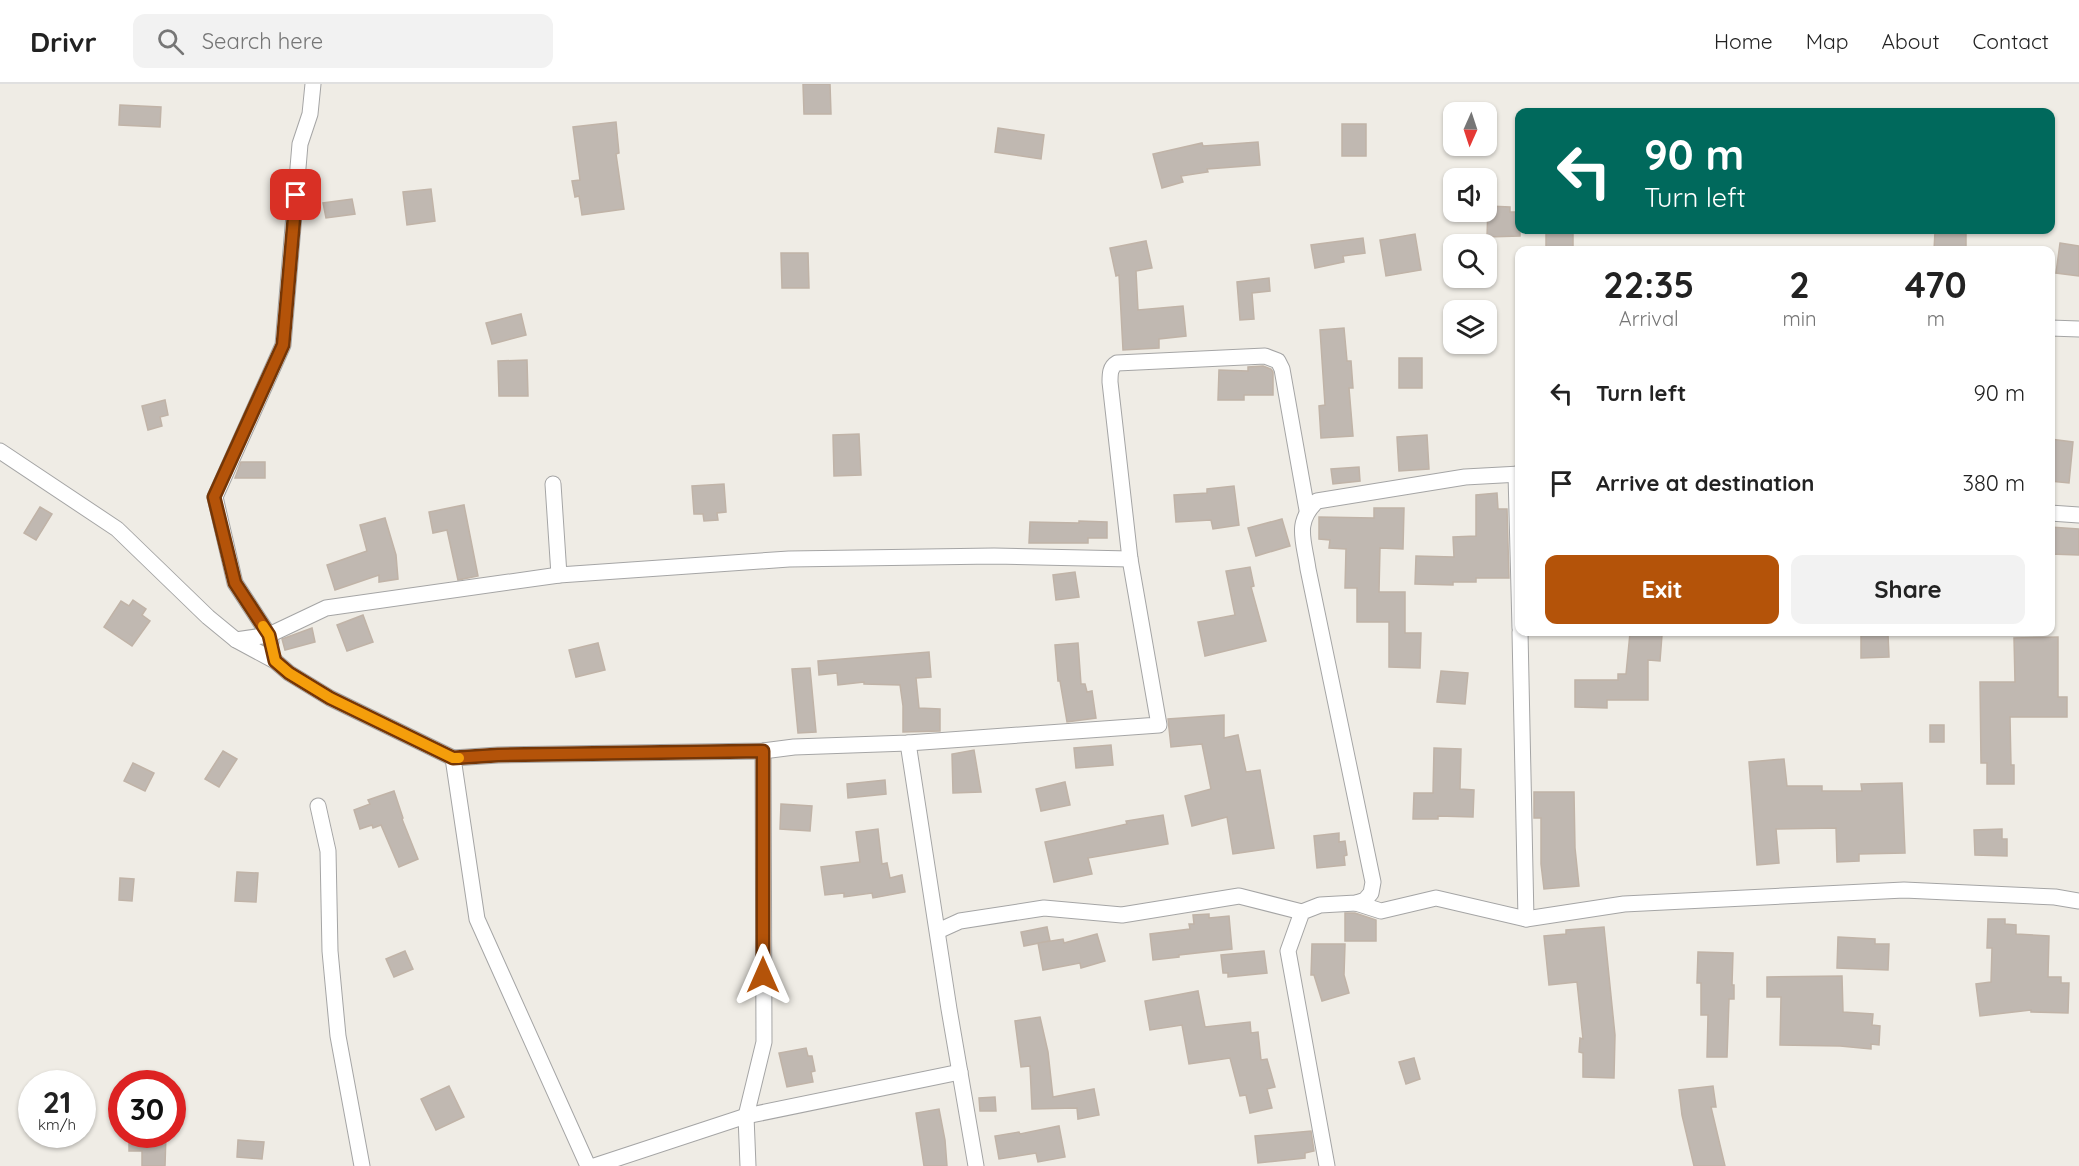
<!DOCTYPE html>
<html lang="en">
<head>
<meta charset="utf-8">
<style>
	:root { --surface:#fff; --page:#f2f2f2; --text:#222; --muted:#767676; --line:#e0e0e0; --accent:#b45309 }
	body { margin:0; font-family:Quicksand,sans-serif; background:var(--page); color:var(--text); height:100vh; display:flex; flex-direction:column; font-size:22px; white-space:nowrap }
	* { box-sizing:border-box; margin:0 }
	p { font-size:20px; color:var(--muted) }
	.icon { flex:none; width:33px; height:33px; fill:none; stroke:currentColor; stroke-width:2; stroke-linecap:round; stroke-linejoin:round }
	.map { position:relative; flex:1; overflow:hidden }
	.sheet { position:absolute; left:1515px; top:162px; width:540px; height:390px; display:flex; flex-direction:column; background:var(--surface); border-radius:12px; box-shadow:0 2px 4px #0004 }
	.sheet>* { flex:none }
	.guide { position:absolute; left:1515px; top:24px; width:540px; height:126px; border-radius:12px; box-shadow:0 2px 4px #0004; background:#00695c; color:#fff; overflow:hidden }
	.needle { width:39px; rotate:183deg }
	.controls { position:absolute; left:1443px; top:18px; display:grid; gap:12px }
	.controls a { display:grid; place-items:center; width:54px; height:54px; border-radius:12px; background:var(--surface); box-shadow:0 2px 4px #0004; font-size:30px }
	.speed { position:absolute; left:18px; top:986px; display:flex; gap:12px; font-size:30px; font-weight:700; text-align:center }
	.speed>* { display:grid; place-content:center; width:78px; height:78px; border-radius:50%; background:var(--surface); box-shadow:0 2px 4px #0004; line-height:1 }
	.speed small { font-size:15px; font-weight:400 }
	.speed .limit { border:9px solid #d22; background:#fff; color:#111 }
	.pin { position:absolute; display:grid; place-items:center; width:51px; height:51px; color:#fff; margin:-26px; border-radius:12px; box-shadow:0 3px 9px #0006 }
	.me { position:absolute; width:66px; margin:-33px; rotate:0deg; stroke-linejoin:round; filter:drop-shadow(0 0 4px #0008) }
	.turn { display:flex; align-items:center; gap:21px; height:126px; padding:0 30px; font-size:27px }
	.turn .icon { width:78px; height:78px; stroke-width:2.5 }
	.turn b { display:block; font-size:42px; line-height:51px }
	.eta { display:flex; justify-content:space-evenly; align-items:center; height:102px; text-align:center }
	.eta b { font-size:36px; font-weight:700; line-height:42px }
	.action { display:flex; gap:12px; margin-top:auto; padding:12px 30px }
	.action a { flex:1; height:69px; border-radius:12px; background:var(--accent); color:#fff; font-size:24px; font-weight:700; line-height:69px; text-align:center }
	.action a+a { background:var(--page); color:var(--text) }
	ul { padding:0; list-style:none }
	li { display:flex; align-items:center; gap:18px; height:90px; padding:0 30px }
	li div { flex:1 }
	li b { display:block; font-size:22px }
	li em { font-style:normal }
	header { display:flex; align-items:center; gap:36px; box-sizing:border-box; height:84px; padding:0 30px; background:var(--surface); border-bottom:2px solid var(--line) }
	header strong { font-size:28px }
	nav { display:flex; gap:33px; margin-inline-start:auto; font-size:21px }
	.search { width:420px; height:54px; background:var(--page); display:flex; align-items:center; gap:15px; box-sizing:border-box; padding:0 21px; border-radius:12px; color:var(--muted); font-size:22px }
	.map>svg:first-child { display:block }
	.building { fill:#c0b8b1; stroke:#c0b3a7; stroke-width:1.5 }
	.lines { fill:none; stroke-linecap:round; stroke-linejoin:round }
	.street-casing { stroke:#a5a5a5; stroke-width:17 }
	.street { stroke:#fff; stroke-width:15 }
	.route-casing { stroke:#753606; stroke-width:15 }
	.route { stroke:#b45309; stroke-width:10 }
	.slow { stroke:#f59e0b; stroke-width:10 }
</style>
</head>
<body>
<header>
<strong>Drivr</strong>
<div class="search"><svg class="icon" aria-label="search" viewBox="0 0 24 24"><circle cx="10" cy="10" r="6"/><path d="M15 15l6 6"/></svg>Search here</div>
<nav><a>Home</a><a>Map</a><a>About</a><a>Contact</a></nav>
</header>
<div class="map">
<svg width="2079" height="1082" viewBox="0 0 2079 1082">
	<rect width="100%" height="100%" fill="#efece5"/>
	<g class="building">
		<polygon points="803,0 830,0 831,30 804,30"/>
		<polygon points="120,21 161,23 160,43 119,41"/>
		<polygon points="616,38 619,69 616,70 624,125 582,131 579,112 575,113 572,97 580,96 573,43"/>
		<rect x="1342" y="40" width="24" height="32"/>
		<polygon points="998,44 1044,51 1041,75 995,68"/>
		<polygon points="1258,58 1260,81 1207,85 1208,88 1181,92 1183,98 1162,104 1153,70 1202,59 1203,62"/>
		<polygon points="431,105 435,137 407,141 403,108"/>
		<polygon points="352,115 355,130 326,134 323,119"/>
		<polygon points="1488,122 1510,123 1510,128 1520,128 1520,152 1487,153"/>
		<rect x="1546" y="146" width="27" height="20"/>
		<polygon points="1935,148 1966,150 1966,166 1934,166"/>
		<polygon points="1415,150 1421,186 1386,192 1380,156"/>
		<polygon points="1363,154 1365,169 1343,172 1344,178 1315,184 1311,161"/>
		<polygon points="1146,157 1152,184 1136,187 1138,226 1183,222 1186,252 1159,255 1159,264 1123,266 1119,191 1116,192 1110,164"/>
		<polygon points="2060,159 2079,162 2079,192 2056,189"/>
		<polygon points="781,169 808,169 809,204 782,204"/>
		<polygon points="1269,194 1270,207 1252,209 1254,235 1240,236 1237,198"/>
		<polygon points="521,230 526,251 492,260 486,239"/>
		<polygon points="1344,244 1347,277 1351,277 1353,304 1349,304 1353,352 1321,354 1319,322 1325,321 1320,246"/>
		<rect x="1399" y="274" width="23" height="30"/>
		<polygon points="527,276 528,312 499,312 498,277"/>
		<polygon points="1263,282 1271,285 1273,288 1273,311 1244,311 1244,316 1218,316 1219,286 1248,287 1248,283"/>
		<polygon points="165,316 168,331 160,333 162,342 148,346 142,322"/>
		<polygon points="859,350 861,391 834,392 833,351"/>
		<polygon points="1427,351 1429,385 1399,387 1397,353"/>
		<polygon points="2050,355 2073,358 2069,399 2050,397"/>
		<polygon points="241,378 265,378 265,394 235,394"/>
		<polygon points="1359,383 1360,397 1333,400 1331,385"/>
		<polygon points="724,400 726,428 717,429 718,436 704,437 703,430 694,430 692,402"/>
		<polygon points="1234,402 1239,441 1213,445 1211,436 1176,438 1174,411 1207,409 1207,405"/>
		<polygon points="1497,409 1498,425 1507,425 1509,494 1476,494 1476,498 1453,498 1453,501 1415,500 1416,472 1454,473 1453,453 1476,452 1476,411"/>
		<polygon points="464,421 478,492 458,496 447,446 433,449 429,428"/>
		<polygon points="40,423 52,430 36,456 24,449"/>
		<polygon points="1374,424 1404,424 1403,465 1380,464 1379,508 1405,508 1405,549 1421,549 1420,584 1389,583 1389,538 1357,538 1357,504 1345,504 1346,465 1329,464 1330,456 1319,455 1319,433 1374,434"/>
		<polygon points="385,434 396,471 398,495 379,498 379,491 335,506 327,481 367,467 360,441"/>
		<polygon points="1282,435 1290,462 1256,472 1248,444"/>
		<polygon points="1079,437 1107,438 1107,454 1088,454 1088,459 1029,459 1030,438 1079,439"/>
		<polygon points="2050,443 2079,445 2079,471 2050,470"/>
		<polygon points="1250,483 1254,502 1251,503 1266,557 1205,572 1198,538 1235,531 1226,487"/>
		<polygon points="1075,488 1079,513 1056,516 1053,491"/>
		<polygon points="133,516 146,525 142,531 150,537 132,562 104,543 121,517 129,522"/>
		<polygon points="363,531 373,558 347,567 337,541"/>
		<polygon points="312,544 315,558 285,566 282,555"/>
		<polygon points="1630,549 1662,551 1660,577 1648,576 1648,616 1607,616 1607,624 1575,623 1575,596 1618,596 1618,590 1626,590"/>
		<polygon points="1888,550 1889,573 1861,574 1861,551"/>
		<polygon points="2058,553 2058,613 2067,613 2067,633 2010,633 2011,681 2014,681 2014,700 1987,700 1987,679 1981,679 1980,598 2015,598 2014,554"/>
		<polygon points="598,559 605,586 576,593 569,566"/>
		<polygon points="1078,559 1081,600 1085,600 1087,608 1092,607 1096,634 1067,638 1060,597 1058,597 1055,561"/>
		<polygon points="929,568 931,593 916,594 919,624 940,625 940,647 903,648 903,622 900,601 864,600 864,598 838,601 837,589 819,591 818,577"/>
		<polygon points="810,584 816,648 798,649 792,585"/>
		<polygon points="1441,587 1468,589 1465,620 1437,618"/>
		<polygon points="1224,631 1224,654 1238,651 1246,688 1260,686 1274,764 1233,770 1227,733 1192,742 1185,712 1211,705 1202,660 1171,663 1168,635"/>
		<rect x="1930" y="641" width="14" height="17"/>
		<polygon points="1111,661 1113,681 1076,684 1074,664"/>
		<polygon points="1434,664 1461,665 1460,705 1474,706 1473,733 1438,732 1438,735 1413,735 1414,709 1433,709"/>
		<polygon points="974,666 981,708 953,709 952,670"/>
		<polygon points="223,667 237,675 219,703 205,695"/>
		<polygon points="1784,675 1787,702 1822,702 1822,707 1862,707 1861,700 1902,699 1905,769 1859,770 1859,777 1837,778 1836,744 1776,745 1779,779 1757,781 1749,678"/>
		<polygon points="133,679 154,689 145,707 124,697"/>
		<polygon points="885,696 886,710 848,714 847,700"/>
		<polygon points="1065,698 1070,721 1041,727 1036,705"/>
		<polygon points="394,707 403,734 402,735 418,775 399,783 381,741 373,744 372,741 360,745 354,726 370,720 368,716"/>
		<polygon points="1534,708 1574,708 1575,764 1579,802 1544,805 1541,780 1541,734 1534,734"/>
		<polygon points="781,720 812,722 810,747 780,745"/>
		<polygon points="1163,731 1168,760 1088,774 1092,790 1054,798 1045,758 1127,740 1126,737"/>
		<polygon points="878,745 882,780 887,779 890,794 902,791 905,808 873,814 872,809 844,813 844,809 825,811 821,783 860,778 856,748"/>
		<polygon points="2002,745 2002,755 2007,755 2007,772 1975,771 1974,746"/>
		<polygon points="1339,749 1339,758 1345,757 1347,771 1344,772 1345,781 1317,784 1314,752"/>
		<polygon points="237,788 258,789 256,818 235,817"/>
		<polygon points="120,794 134,795 132,817 119,816"/>
		<polygon points="1345,829 1355,829 1376,836 1376,857 1345,857"/>
		<polygon points="1209,830 1209,834 1229,832 1232,865 1179,871 1179,873 1153,876 1150,850 1190,845 1189,840 1194,840 1193,831"/>
		<polygon points="1988,835 2005,835 2005,840 2016,841 2016,850 2049,852 2048,893 2061,893 2061,899 2069,899 2068,929 2031,928 2031,926 1980,932 1976,900 1991,898 1992,864 1987,864"/>
		<polygon points="1047,843 1050,857 1024,862 1021,848"/>
		<polygon points="1604,843 1615,951 1614,994 1583,993 1583,969 1579,968 1580,954 1583,955 1577,898 1549,901 1544,852 1566,850 1566,846"/>
		<polygon points="1097,850 1105,877 1081,884 1080,879 1043,886 1038,859 1063,855 1064,859"/>
		<polygon points="1838,853 1875,855 1875,860 1889,860 1888,886 1837,884"/>
		<polygon points="1312,860 1345,860 1344,891 1349,909 1322,917 1314,891 1311,891"/>
		<polygon points="405,867 413,885 394,893 386,875"/>
		<polygon points="1264,867 1267,889 1228,893 1228,889 1223,889 1221,871"/>
		<polygon points="1698,868 1733,869 1732,901 1734,901 1734,915 1729,915 1727,973 1707,973 1708,931 1701,931 1701,899 1697,899"/>
		<polygon points="1842,892 1843,928 1873,930 1872,941 1880,942 1879,961 1871,960 1871,965 1840,962 1780,961 1781,913 1767,913 1767,893"/>
		<polygon points="1198,907 1205,943 1250,938 1251,949 1258,948 1261,976 1267,975 1275,1003 1267,1005 1272,1024 1250,1029 1246,1011 1240,1012 1230,974 1189,980 1182,941 1150,946 1145,917"/>
		<polygon points="1040,933 1048,968 1053,1013 1094,1005 1099,1031 1078,1035 1077,1024 1032,1025 1030,982 1021,983 1015,937"/>
		<polygon points="806,964 808,972 812,972 815,987 811,988 813,998 787,1003 779,969"/>
		<polygon points="1414,974 1420,995 1406,1000 1399,978"/>
		<polygon points="449,1002 464,1033 436,1046 421,1015"/>
		<polygon points="1713,1002 1716,1023 1711,1023 1725,1082 1694,1082 1682,1031 1679,1006"/>
		<polygon points="995,1013 996,1027 980,1027 979,1014"/>
		<polygon points="939,1025 945,1056 947,1082 924,1082 916,1029"/>
		<polygon points="1059,1042 1065,1073 1038,1078 1036,1069 999,1075 995,1052 1019,1048 1020,1050"/>
		<polygon points="1311,1047 1314,1067 1305,1069 1305,1074 1258,1079 1255,1052"/>
		<polygon points="129,1050 166,1050 165,1082 142,1082 142,1067 129,1067"/>
		<polygon points="238,1056 264,1058 262,1075 237,1073"/>
	</g>
	<g class="lines">
		<g class="street-casing">
			<g id="street">
				<polyline points="2050,244 2079,245"/>
				<polyline points="0,367 117,445 208,533 236,556 275,577 289,589 330,614 453,674 477,835 588,1082"/>
				<polyline points="1516,390 1520,544"/>
				<polyline points="553,400 559,491"/>
				<polyline points="2050,429 2079,431"/>
				<polyline points="1520,548 1526,835"/>
				<polyline points="236,556 269,551 326,524 559,491 789,475 994,472 1130,475"/>
				<polyline points="271,558 269,551 235,499 215,413 283,261 300,60 310,30 313,0"/>
				<polyline points="908,659 949,925 976,1082"/>
				<path d="M453,674L498,671L763,667L794,663L908,659L1159,641L1130,475L1110,298C1110,290 1110,283 1117,279L1265,272L1278,277L1282,285L1307,426"/>
				<polyline points="318,722 328,767 330,867 338,952 362,1082"/>
				<polyline points="1356,819 1381,827 1436,814 1526,835 1624,820 1904,806 2055,813 2079,817"/>
				<polyline points="938,847 960,837 1044,824 1122,831 1239,812 1302,828"/>
				<polyline points="594,1082 746,1032 960,988"/>
				<polyline points="748,1082 746,1032 764,958 763,667"/>
				<path d="M1327,1082L1288,867L1302,828L1320,821L1356,819L1365,816L1371,809L1373,798L1308,485C1304,456 1294,439 1317,417L1465,393L1520,390"/>
			</g>
		</g>
		<use href="#street" class="street"/>
	</g>
	<g class="lines">
		<g class="route-casing">
			<polyline id="route" points="296,111 283,261 214,413 235,499 269,551 275,577 289,589 330,614 453,674 498,671 763,667 763,891"/>
		</g>
		<use href="#route" class="route"/>
		<polyline class="slow" points="263,542 269,551 275,577 289,589 330,614 453,674 459,674"/>
	</g>
</svg>
<div class="controls">
<a><svg class="needle" viewBox="-14 -14 28 28"><path d="M0-13l5 13h-10z" fill="#e53935"/><path d="M0 13l5-13h-10z" fill="#767676"/></svg></a>
<a><svg class="icon" aria-label="sound" viewBox="0 0 24 24"><path d="M4 9h4l5-4v14l-5-4H4zM17 9q2 3 0 6"/></svg></a>
<a><svg class="icon" aria-label="search" viewBox="0 0 24 24"><circle cx="10" cy="10" r="6"/><path d="M15 15l6 6"/></svg></a>
<a><svg class="icon" aria-label="layers" viewBox="0 0 24 24"><path d="M12 4l9 5-9 5-9-5zM3 14l9 5 9-5"/></svg></a>
</div>
<div class="speed"><div>21<small>km/h</small></div><div class="limit">30</div></div>
<div class="pin" style="left:296px;top:111px;background:#d93025"><svg class="icon" aria-label="arrive" viewBox="0 0 24 24"><path d="M6 21V4h12l-3 4 3 4H6"/></svg></div>
<svg class="me" style="left:763px;top:891px" viewBox="-20 -20 40 40"><path d="M0-17L14 15 0 8-14 15z" fill="#b45309" stroke="#fff" stroke-width="4"/></svg>
<div class="guide">
<div class="turn"><svg class="icon" aria-label="left" viewBox="0 0 24 24"><path d="M17 20v-9H6M10 6l-5 5 5 5"/></svg><div><b>90 m</b>Turn left</div></div>
</div>
<section class="sheet">
<div class="eta">
<div><b>22:35</b><p>Arrival</p></div>
<div><b>2</b><p>min</p></div>
<div><b>470</b><p>m</p></div>
</div>
<ul>
<li><svg class="icon" aria-label="left" viewBox="0 0 24 24"><path d="M17 20v-9H6M10 6l-5 5 5 5"/></svg><div><b>Turn left</b></div><em>90 m</em></li>
<li><svg class="icon" aria-label="arrive" viewBox="0 0 24 24"><path d="M6 21V4h12l-3 4 3 4H6"/></svg><div><b>Arrive at destination</b></div><em>380 m</em></li>
</ul>
<div class="action"><a>Exit</a><a>Share</a></div>
</section>
</div>
</body>
</html>
